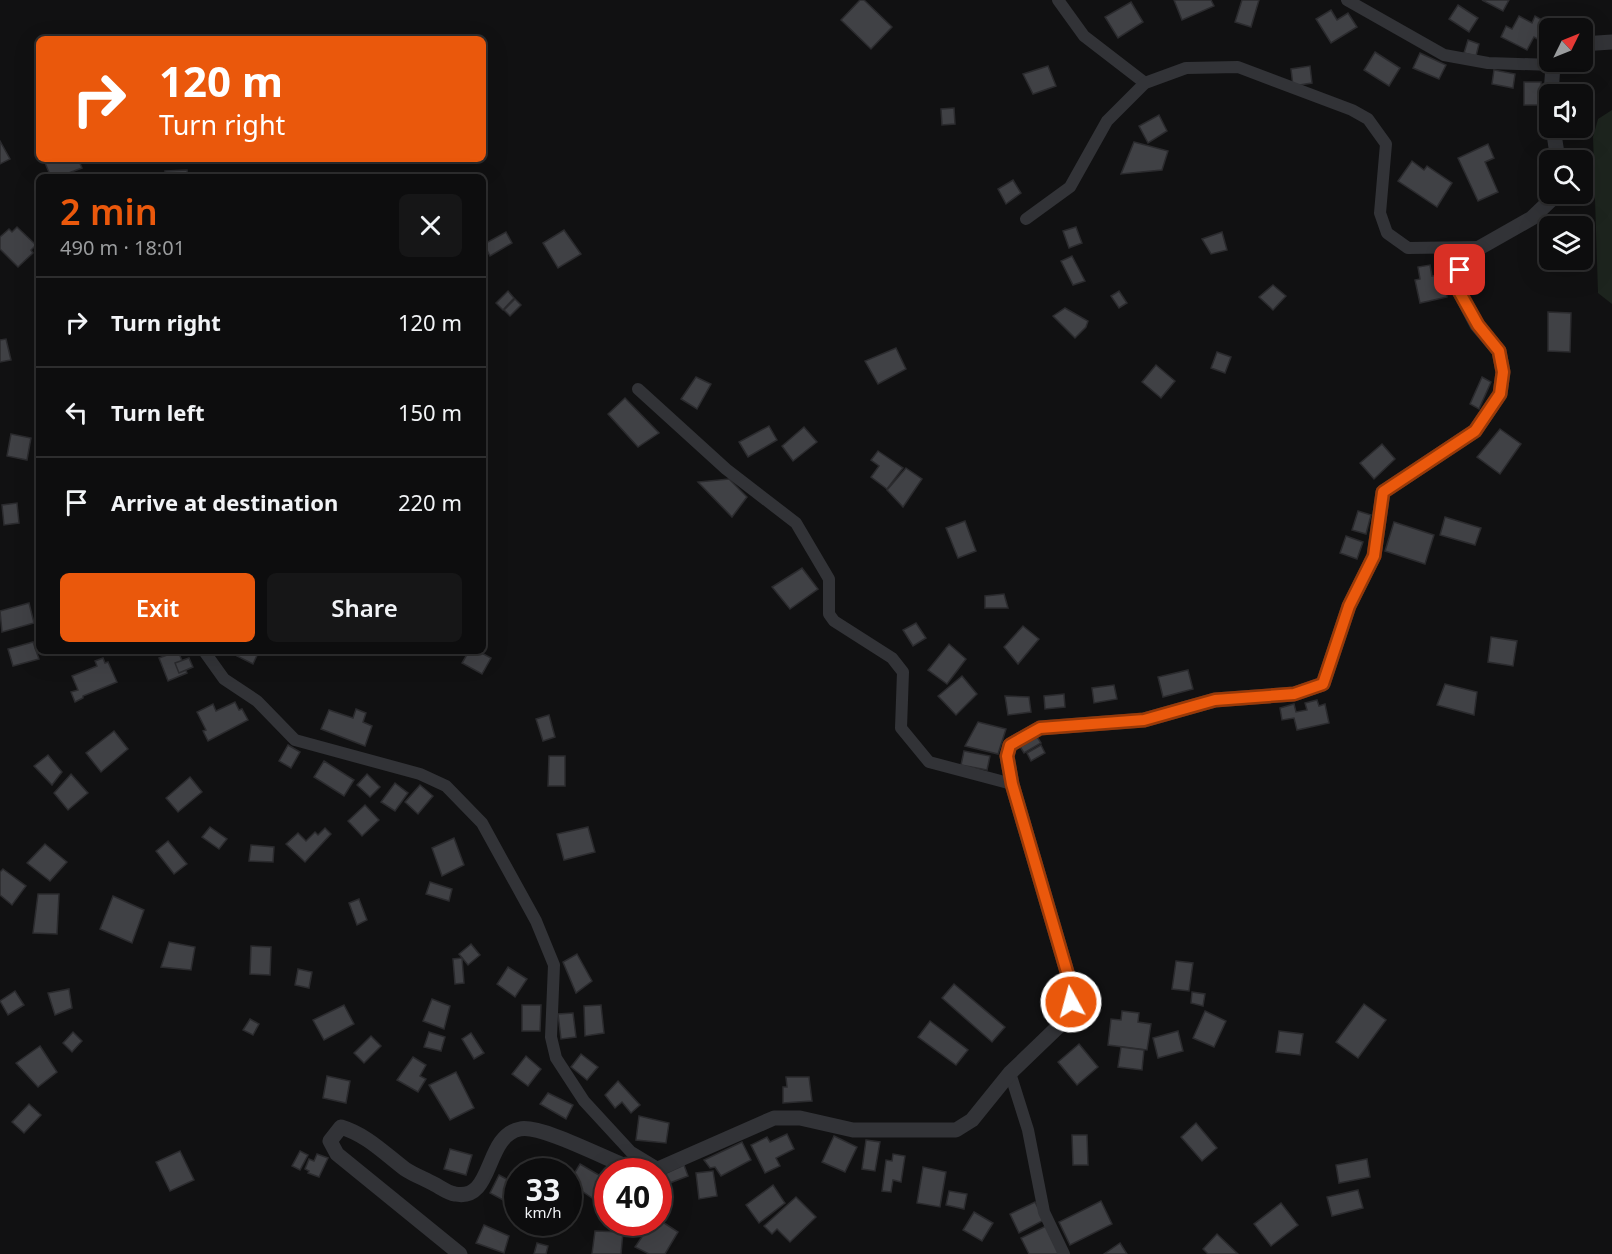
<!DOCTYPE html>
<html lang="en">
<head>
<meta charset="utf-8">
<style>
	:root { --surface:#0d0d0e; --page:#161617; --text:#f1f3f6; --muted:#9a9c9e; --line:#2d2d2e; --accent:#ea580c }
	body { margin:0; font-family:"Noto Sans",sans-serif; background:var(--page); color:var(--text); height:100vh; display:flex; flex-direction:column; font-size:22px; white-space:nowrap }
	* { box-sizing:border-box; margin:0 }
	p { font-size:20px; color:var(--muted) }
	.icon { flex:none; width:33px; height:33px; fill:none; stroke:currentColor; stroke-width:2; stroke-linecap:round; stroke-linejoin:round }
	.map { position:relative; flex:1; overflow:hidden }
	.panel { position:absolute; left:36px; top:174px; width:450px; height:480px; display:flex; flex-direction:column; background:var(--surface); border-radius:9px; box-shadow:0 6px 24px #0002,0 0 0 2px var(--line) }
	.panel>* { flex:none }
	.top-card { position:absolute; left:36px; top:36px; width:450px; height:126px; border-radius:9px; box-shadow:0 6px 24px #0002,0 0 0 2px var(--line); background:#ea580c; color:#fff; overflow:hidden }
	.needle { width:39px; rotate:47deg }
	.controls { position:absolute; left:1539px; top:18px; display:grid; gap:12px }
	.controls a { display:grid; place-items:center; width:54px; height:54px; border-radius:9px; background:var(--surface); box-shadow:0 6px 24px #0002,0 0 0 2px var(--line); font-size:30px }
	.speed { position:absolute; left:504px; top:1158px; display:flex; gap:12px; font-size:30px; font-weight:700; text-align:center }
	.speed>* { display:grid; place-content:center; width:78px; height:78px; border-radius:50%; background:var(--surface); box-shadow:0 6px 24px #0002,0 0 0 2px var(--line); line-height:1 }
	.speed small { font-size:15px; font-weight:400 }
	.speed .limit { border:9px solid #d22; background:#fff; color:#111 }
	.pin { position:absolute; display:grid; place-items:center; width:51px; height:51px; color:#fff; margin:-26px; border-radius:12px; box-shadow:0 3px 9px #0006 }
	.me { position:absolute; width:66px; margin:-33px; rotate:353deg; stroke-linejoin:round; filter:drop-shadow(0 0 4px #0008) }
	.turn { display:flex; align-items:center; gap:21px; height:126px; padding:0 24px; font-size:27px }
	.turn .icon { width:78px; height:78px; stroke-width:2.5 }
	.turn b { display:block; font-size:42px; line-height:51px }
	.round { display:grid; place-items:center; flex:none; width:63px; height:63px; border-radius:9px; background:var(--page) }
	.overview { display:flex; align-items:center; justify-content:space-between; height:102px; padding:0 24px }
	h1 { font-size:36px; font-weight:600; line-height:45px; color:var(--accent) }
	.action { display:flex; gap:12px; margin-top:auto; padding:12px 24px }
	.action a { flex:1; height:69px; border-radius:9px; background:var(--accent); color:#fff; font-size:24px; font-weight:600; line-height:69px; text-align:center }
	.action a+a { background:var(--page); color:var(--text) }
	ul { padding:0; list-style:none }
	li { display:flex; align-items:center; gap:18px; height:90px; padding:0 24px; border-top:2px solid var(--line) }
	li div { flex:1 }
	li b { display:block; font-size:22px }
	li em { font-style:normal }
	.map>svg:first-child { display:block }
	.green { fill:#1d241e }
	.building { fill:#404145; stroke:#2b2b2e; stroke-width:1.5 }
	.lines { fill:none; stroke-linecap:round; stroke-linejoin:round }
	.minor { stroke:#323337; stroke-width:12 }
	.tertiary { stroke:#323337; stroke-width:15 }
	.route-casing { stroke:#983908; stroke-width:15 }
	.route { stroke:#ea580c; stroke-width:10 }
</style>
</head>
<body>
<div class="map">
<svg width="1612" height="1254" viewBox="0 0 1612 1254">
	<rect width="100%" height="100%" fill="#111112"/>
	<polygon class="green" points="1612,110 1612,304 1598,293 1593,137 1598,119"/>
	<g class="building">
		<polygon points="860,0 864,0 892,27 871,49 841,20"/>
		<polygon points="1174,0 1211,0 1214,6 1182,20"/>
		<polygon points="1242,0 1259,0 1251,27 1235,22"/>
		<polygon points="1482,0 1509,0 1503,11"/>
		<polygon points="1131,2 1143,22 1118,38 1105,17"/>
		<polygon points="1458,5 1478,18 1469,32 1449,19"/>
		<polygon points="1331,10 1337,20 1348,13 1357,27 1331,43 1316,19"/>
		<polygon points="1519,16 1532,23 1535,16 1551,25 1543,42 1534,37 1527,50 1501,37 1506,26 1512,29"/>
		<polygon points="1468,40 1479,44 1476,56 1464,53"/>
		<polygon points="1375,52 1400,68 1389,86 1364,70"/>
		<polygon points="1420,53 1446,65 1439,79 1413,68"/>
		<polygon points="1048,66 1056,86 1033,94 1023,74"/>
		<polygon points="1310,66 1312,83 1293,86 1291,69"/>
		<polygon points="1494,70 1515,74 1513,88 1492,84"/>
		<rect x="1524" y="82" width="17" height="23"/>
		<polygon points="954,108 955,124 942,125 941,109"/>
		<polygon points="1159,115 1167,131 1148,143 1139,126"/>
		<polygon points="0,141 10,159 0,164"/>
		<polygon points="1134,142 1168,151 1162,170 1121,174"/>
		<polygon points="1488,144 1494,158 1485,162 1498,192 1478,201 1458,158"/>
		<polygon points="49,159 78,159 82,168 58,177 51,177 45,163 50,161"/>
		<polygon points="1412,161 1424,170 1427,166 1452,183 1437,207 1398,181"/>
		<polygon points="187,170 188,177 165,177 165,171"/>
		<polygon points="1013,180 1021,193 1006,204 998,189"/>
		<polygon points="17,227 36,245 31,250 33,253 18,267 0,249 0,237 9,229 12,232"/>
		<polygon points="1076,227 1082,243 1069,248 1063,231"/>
		<polygon points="564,230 581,254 558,268 543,243"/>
		<polygon points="506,232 512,243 490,256 484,244"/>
		<polygon points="1222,232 1227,250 1211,254 1202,239"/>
		<polygon points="1072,256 1085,281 1073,285 1061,261"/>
		<polygon points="1430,265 1432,276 1442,274 1447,297 1420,303 1415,280 1420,279 1418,267"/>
		<polygon points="1273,285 1286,296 1273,310 1259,297"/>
		<polygon points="508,291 514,298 503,310 496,303"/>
		<polygon points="1119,291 1127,303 1119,308 1111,296"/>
		<polygon points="515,299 521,305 510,316 504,310"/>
		<polygon points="1065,308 1088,321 1086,327 1075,338 1053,316"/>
		<polygon points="1548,312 1571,313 1570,352 1548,351"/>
		<polygon points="6,339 11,360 0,362 0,340"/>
		<polygon points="896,348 906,369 878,384 865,361"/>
		<polygon points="1217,352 1231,357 1225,373 1211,368"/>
		<polygon points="1156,365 1175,381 1161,398 1142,382"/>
		<polygon points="696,377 711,384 697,409 681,399"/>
		<polygon points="1482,377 1491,382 1479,409 1470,404"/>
		<polygon points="625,398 659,433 638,447 608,414"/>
		<polygon points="769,426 777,440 748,457 739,442"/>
		<polygon points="804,427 817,442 793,461 782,446"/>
		<polygon points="1500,429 1521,444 1500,474 1477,457"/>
		<polygon points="11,434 31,438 27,460 7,456"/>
		<polygon points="1382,444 1395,459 1374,479 1360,463"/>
		<polygon points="878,451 903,468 887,489 871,477 879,466 871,460"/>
		<polygon points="906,468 922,479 903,507 887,490"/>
		<polygon points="729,479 747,497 732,517 698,482"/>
		<polygon points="17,503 19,523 4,525 2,505"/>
		<polygon points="1358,511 1371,515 1366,534 1352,530"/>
		<polygon points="1445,517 1481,528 1475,545 1440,535"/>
		<polygon points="965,521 976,551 958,558 946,528"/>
		<polygon points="1394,522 1434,535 1425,564 1385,551"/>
		<polygon points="1346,536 1363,542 1357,559 1340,553"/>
		<polygon points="802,568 818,589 790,609 772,587"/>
		<polygon points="1004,594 1008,608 985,608 985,596"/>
		<polygon points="29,603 34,623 2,632 0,611"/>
		<polygon points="916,623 926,638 913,646 903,630"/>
		<polygon points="1023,626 1039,639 1018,664 1004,647"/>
		<polygon points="1491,637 1517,641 1513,666 1488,662"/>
		<polygon points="33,642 39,659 13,666 8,649"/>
		<polygon points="949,644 966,659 947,684 928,670"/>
		<polygon points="178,651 187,673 168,681 159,658"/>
		<polygon points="240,651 259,651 253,664 237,656"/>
		<polygon points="469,651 478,651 491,658 482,674 462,663"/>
		<polygon points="103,658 105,663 108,662 117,682 83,696 83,698 75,702 71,692 78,690 72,676 97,666 95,661"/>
		<polygon points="189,658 193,667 179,673 175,663"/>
		<polygon points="1188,670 1193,689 1163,697 1158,677"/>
		<polygon points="962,676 977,694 956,715 938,696"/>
		<polygon points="1445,684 1477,692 1474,715 1437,705"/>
		<polygon points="1114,685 1117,699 1094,703 1092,688"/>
		<polygon points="1064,694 1065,707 1045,709 1044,696"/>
		<polygon points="1005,696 1029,697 1031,712 1008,715"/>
		<polygon points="1317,700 1319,706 1325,704 1329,723 1297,730 1294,718 1282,720 1280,708 1294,704 1296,712 1307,710 1305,703"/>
		<polygon points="235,702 239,710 242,709 248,720 208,741 203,731 206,730 197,712 213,704 216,711"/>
		<polygon points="356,709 366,713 363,722 372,726 365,746 321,729 329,710 353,718"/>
		<polygon points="549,715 555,737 543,741 536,719"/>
		<polygon points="978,722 1006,729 998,754 965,746"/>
		<polygon points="114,731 128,749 101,772 86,753"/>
		<polygon points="1036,735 1041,743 1024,753 1019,745"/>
		<polygon points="288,745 300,752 291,768 279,761"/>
		<polygon points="1041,745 1045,753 1031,761 1027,753"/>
		<polygon points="964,751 990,756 987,770 961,765"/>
		<polygon points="48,755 62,772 52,785 34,766"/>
		<polygon points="549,756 565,756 565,786 548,786"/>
		<polygon points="324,761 354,780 344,796 314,777"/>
		<polygon points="71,774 88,793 68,810 54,793"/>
		<polygon points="367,774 380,787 370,797 357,785"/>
		<polygon points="190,777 202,792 178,812 166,798"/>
		<polygon points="395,783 408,793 395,811 381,802"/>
		<polygon points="420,785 433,796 418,814 405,802"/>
		<polygon points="365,805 379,820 362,836 348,821"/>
		<polygon points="210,827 227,839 219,849 202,837"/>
		<polygon points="588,827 595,852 564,860 557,834"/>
		<polygon points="325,828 331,834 305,862 286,844 298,833 306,841 315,832 318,835"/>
		<polygon points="454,838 464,865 442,876 432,848"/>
		<polygon points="168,841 187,864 174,874 156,851"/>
		<polygon points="45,844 67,862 50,881 27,863"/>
		<polygon points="251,845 274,847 273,862 249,861"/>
		<polygon points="3,869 26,886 12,905 0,895 0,872"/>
		<polygon points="430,882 452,889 449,901 426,894"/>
		<polygon points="38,894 59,894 57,934 33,933"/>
		<polygon points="113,896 144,910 132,943 100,929"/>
		<polygon points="359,899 367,920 357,925 349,903"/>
		<polygon points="169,942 195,947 191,970 161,967"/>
		<polygon points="471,944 480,955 468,965 459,954"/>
		<polygon points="251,946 271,947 270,975 250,974"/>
		<polygon points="577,954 592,981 576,993 563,962"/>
		<polygon points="462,958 464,983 455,984 453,959"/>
		<polygon points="1176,961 1193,963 1189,991 1172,989"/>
		<polygon points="508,967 527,979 515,997 497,984"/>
		<polygon points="298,969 312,972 309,988 295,985"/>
		<polygon points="954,984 1005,1027 992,1042 942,998"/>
		<polygon points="69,989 72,1008 55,1015 48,993"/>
		<polygon points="15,991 24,1005 8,1015 0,1001"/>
		<polygon points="1192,992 1205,994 1203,1006 1191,1003"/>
		<polygon points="432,999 450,1006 444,1029 423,1021"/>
		<polygon points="1364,1004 1386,1020 1358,1058 1336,1042"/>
		<polygon points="344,1005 354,1024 324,1040 313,1020"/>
		<polygon points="522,1005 541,1005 540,1031 522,1031"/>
		<polygon points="601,1005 604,1033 585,1036 584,1006"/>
		<polygon points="1122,1011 1139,1013 1138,1022 1151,1024 1147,1050 1108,1045 1111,1019 1121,1020"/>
		<polygon points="1205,1011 1226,1021 1214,1047 1193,1038"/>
		<polygon points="573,1013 576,1037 561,1039 558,1014"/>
		<polygon points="250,1019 259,1024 253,1035 243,1030"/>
		<polygon points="930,1021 968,1050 956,1065 918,1037"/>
		<polygon points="1178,1031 1183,1051 1158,1058 1153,1038"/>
		<polygon points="1279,1031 1303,1034 1300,1055 1276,1052"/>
		<polygon points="73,1032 82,1041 72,1052 63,1043"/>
		<polygon points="429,1032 445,1037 441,1051 424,1047"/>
		<polygon points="471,1033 484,1053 474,1059 462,1039"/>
		<polygon points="371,1036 381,1046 364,1063 354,1053"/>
		<polygon points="1079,1044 1098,1067 1077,1085 1058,1062"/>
		<polygon points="40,1046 57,1072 38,1087 16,1063"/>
		<polygon points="1121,1047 1144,1050 1142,1070 1118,1067"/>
		<polygon points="581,1054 598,1067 587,1080 571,1067"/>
		<polygon points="526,1056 541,1069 528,1086 512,1074"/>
		<polygon points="413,1057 426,1065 420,1076 426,1079 418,1092 397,1080"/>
		<polygon points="456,1072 474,1108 450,1120 429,1085"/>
		<polygon points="327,1076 350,1081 346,1103 323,1098"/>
		<polygon points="786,1077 809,1077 812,1101 783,1103 783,1087 787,1087"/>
		<polygon points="618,1081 640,1105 631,1113 622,1102 615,1108 605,1095"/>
		<polygon points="548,1093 573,1105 566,1119 540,1104"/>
		<polygon points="29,1104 41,1115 24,1133 12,1122"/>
		<polygon points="639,1116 669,1123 666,1143 636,1140"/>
		<polygon points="1196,1123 1217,1148 1202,1161 1181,1137"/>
		<polygon points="787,1134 794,1149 776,1158 780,1166 765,1173 751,1145 767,1137 770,1142"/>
		<polygon points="1072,1135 1087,1135 1088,1165 1073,1165"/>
		<polygon points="834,1136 857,1147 845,1172 822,1162"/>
		<polygon points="866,1140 880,1142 875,1171 862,1169"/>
		<polygon points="742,1142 751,1160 721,1176 715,1167 710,1168 704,1160"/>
		<polygon points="450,1149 472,1155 466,1175 444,1169"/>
		<polygon points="180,1151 194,1180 170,1191 156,1162"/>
		<polygon points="300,1151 308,1155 300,1170 292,1166"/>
		<polygon points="317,1154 328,1158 319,1177 308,1173 309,1171 305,1169 309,1159 314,1161"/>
		<polygon points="893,1154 905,1156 901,1182 893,1180 891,1192 882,1191 886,1160 892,1161"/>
		<polygon points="1367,1159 1370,1177 1339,1183 1336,1165"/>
		<polygon points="580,1164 604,1178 592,1198 569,1182"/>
		<polygon points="684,1165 688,1176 662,1186 658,1177"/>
		<polygon points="923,1167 946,1172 940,1207 917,1203"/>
		<polygon points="713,1171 717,1196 699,1199 696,1173"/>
		<polygon points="499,1175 512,1182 503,1200 490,1193"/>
		<polygon points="773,1185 785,1203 759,1223 746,1205"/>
		<polygon points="1358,1190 1363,1208 1332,1216 1327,1197"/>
		<polygon points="949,1191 967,1194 964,1209 946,1205"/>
		<polygon points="796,1197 816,1217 790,1242 777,1229 772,1234 764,1226"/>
		<polygon points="1101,1201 1112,1224 1070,1245 1059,1222"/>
		<polygon points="1035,1202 1044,1220 1019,1233 1010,1214"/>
		<polygon points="1281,1203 1298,1225 1271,1246 1254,1224"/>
		<polygon points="974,1212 993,1223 982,1241 963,1230"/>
		<polygon points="658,1219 678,1232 665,1254 649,1254 635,1247 652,1222 658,1222"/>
		<polygon points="484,1225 509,1236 504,1253 476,1243"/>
		<polygon points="1046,1226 1060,1254 1029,1254 1021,1238"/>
		<polygon points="595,1231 623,1232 621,1254 592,1254"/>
		<polygon points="1217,1234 1238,1254 1208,1254 1203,1249"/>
		<polygon points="537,1243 548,1246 546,1254 534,1254"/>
		<polygon points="1120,1243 1127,1254 1104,1254"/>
	</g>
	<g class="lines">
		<g class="minor">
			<polyline points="1058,0 1084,36 1145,83"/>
			<polyline points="1347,0 1444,55 1488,63 1553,65"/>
			<polyline points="1026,219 1070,187 1107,121 1145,83 1186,68 1238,67 1352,110 1368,119 1386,144 1380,213 1387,233 1408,248 1481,247"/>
			<polyline points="638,389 726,469 796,523 829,579 829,614 834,621 892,658 903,672 901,728 929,762 1012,784"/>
			<polyline points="204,651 224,679 257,701 295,740 420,774 446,786 482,823 536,921 554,965 551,1037 556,1058 584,1101 631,1152 659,1169"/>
			<polyline points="1010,1073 1028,1130 1044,1212 1064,1254"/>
		</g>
		<g class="tertiary">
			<polyline points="1582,44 1612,42"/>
			<polyline points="1551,94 1553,65 1557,62"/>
			<polyline points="1553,128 1558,160"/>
			<polyline points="651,1172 774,1118 800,1118 853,1130 956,1130 972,1120 1010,1073 1062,1023 1069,1014 1072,989 1012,784 1007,756 1010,745 1040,728 1144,720 1215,700 1294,694 1323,684 1349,606 1374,556 1383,492 1475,431 1500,394 1503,372 1499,351 1477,325 1455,283 1465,256 1532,218 1555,196 1556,194"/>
			<path d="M460,1254L337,1154L330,1141L341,1127C367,1135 384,1153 405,1169C414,1175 425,1179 434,1184C440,1187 448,1193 455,1194C494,1202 484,1136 520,1129C542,1124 615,1164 641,1172"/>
		</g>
	</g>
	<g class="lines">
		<g class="route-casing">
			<polyline id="route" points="1071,1002 1072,989 1012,784 1007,756 1010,745 1040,728 1144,720 1215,700 1294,694 1323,684 1349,606 1374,556 1383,492 1475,431 1500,394 1503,372 1499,351 1478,325 1455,284 1460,270"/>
		</g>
		<use href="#route" class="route"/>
	</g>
</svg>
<div class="controls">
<a><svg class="needle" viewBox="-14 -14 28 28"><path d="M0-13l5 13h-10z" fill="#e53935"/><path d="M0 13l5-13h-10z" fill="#9a9c9e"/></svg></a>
<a><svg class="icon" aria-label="sound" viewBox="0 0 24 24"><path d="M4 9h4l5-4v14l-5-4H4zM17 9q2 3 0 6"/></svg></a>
<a><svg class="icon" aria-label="search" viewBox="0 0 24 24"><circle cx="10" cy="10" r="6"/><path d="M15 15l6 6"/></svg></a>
<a><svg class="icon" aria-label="layers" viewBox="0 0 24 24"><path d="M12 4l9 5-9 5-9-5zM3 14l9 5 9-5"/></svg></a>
</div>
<div class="speed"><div>33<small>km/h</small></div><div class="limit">40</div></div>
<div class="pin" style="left:1460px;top:270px;background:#d93025"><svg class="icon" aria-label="arrive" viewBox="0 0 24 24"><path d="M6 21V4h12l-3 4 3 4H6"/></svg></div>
<svg class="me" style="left:1071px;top:1002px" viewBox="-20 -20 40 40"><circle r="17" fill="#ea580c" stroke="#fff" stroke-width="3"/><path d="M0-11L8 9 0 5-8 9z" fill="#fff"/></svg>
<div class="top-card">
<div class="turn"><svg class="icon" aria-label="right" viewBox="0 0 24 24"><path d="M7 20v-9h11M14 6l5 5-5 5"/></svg><div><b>120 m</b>Turn right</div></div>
</div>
<section class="panel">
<div class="overview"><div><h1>2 min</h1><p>490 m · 18:01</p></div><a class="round"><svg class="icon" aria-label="close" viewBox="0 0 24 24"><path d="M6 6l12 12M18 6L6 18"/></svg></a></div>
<ul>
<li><svg class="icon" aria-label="right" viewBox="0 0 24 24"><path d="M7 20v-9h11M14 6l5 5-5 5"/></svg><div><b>Turn right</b></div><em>120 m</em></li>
<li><svg class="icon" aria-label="left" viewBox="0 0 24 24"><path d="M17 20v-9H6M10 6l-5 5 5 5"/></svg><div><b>Turn left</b></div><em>150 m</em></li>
<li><svg class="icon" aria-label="arrive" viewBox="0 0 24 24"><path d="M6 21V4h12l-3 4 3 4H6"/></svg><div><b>Arrive at destination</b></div><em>220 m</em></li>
</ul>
<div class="action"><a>Exit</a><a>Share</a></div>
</section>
</div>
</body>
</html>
